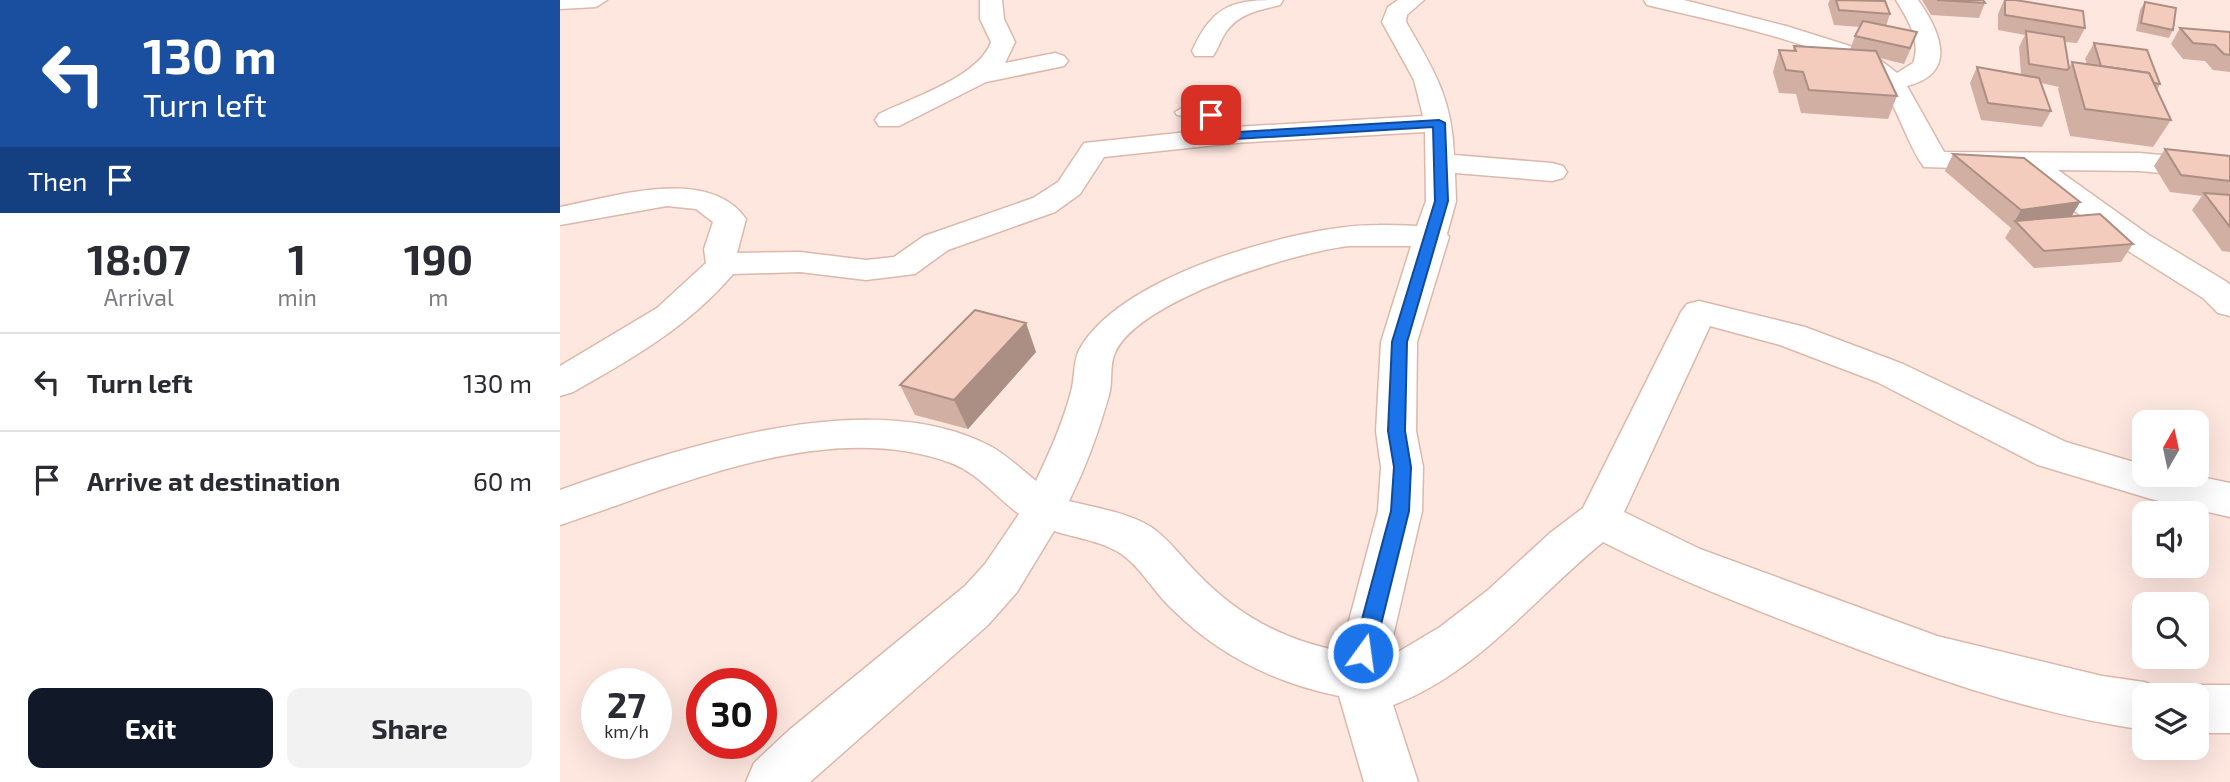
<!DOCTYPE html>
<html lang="en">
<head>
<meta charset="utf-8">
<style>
	:root { --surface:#fff; --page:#f2f2f3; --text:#2b2b33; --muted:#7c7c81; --line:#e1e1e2; --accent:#111827 }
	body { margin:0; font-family:"Exo 2",sans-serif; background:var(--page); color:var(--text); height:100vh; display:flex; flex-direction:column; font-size:26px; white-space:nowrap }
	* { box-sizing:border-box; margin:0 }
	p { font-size:23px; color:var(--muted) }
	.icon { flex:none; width:38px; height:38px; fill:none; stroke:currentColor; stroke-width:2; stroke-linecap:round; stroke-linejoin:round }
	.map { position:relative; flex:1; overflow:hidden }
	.sheet { display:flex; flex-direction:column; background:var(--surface); width:560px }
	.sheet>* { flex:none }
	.hud { background:#1a4fa0; color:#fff; overflow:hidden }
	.needle { width:46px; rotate:9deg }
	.buttons { position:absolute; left:1572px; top:410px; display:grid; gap:14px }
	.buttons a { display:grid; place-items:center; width:77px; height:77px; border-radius:14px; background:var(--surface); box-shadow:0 7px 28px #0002; font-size:35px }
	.speed { position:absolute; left:21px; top:668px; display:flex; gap:14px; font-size:35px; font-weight:700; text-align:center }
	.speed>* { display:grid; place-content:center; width:91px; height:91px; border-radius:50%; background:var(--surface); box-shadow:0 7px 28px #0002; line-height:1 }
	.speed small { font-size:18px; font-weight:400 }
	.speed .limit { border:10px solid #d22; background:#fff; color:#111 }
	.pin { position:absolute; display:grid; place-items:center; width:60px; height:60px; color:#fff; margin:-30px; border-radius:14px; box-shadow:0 4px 10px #0006 }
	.me { position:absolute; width:77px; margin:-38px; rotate:14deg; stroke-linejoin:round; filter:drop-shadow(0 0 5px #0008) }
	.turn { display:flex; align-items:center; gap:24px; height:147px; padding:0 28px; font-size:32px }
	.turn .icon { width:91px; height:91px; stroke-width:2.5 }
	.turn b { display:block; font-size:49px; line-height:60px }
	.then { display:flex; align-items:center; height:66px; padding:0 28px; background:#0003; gap:14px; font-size:26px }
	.eta { display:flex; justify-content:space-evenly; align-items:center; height:119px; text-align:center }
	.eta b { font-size:42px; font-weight:700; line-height:49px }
	.cta { display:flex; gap:14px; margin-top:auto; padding:14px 28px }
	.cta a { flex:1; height:80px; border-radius:14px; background:var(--accent); color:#fff; font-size:28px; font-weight:700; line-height:80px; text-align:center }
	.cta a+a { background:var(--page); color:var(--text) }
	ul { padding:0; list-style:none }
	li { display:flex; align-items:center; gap:21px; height:98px; padding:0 28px; border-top:2px solid var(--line) }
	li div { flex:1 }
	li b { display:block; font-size:26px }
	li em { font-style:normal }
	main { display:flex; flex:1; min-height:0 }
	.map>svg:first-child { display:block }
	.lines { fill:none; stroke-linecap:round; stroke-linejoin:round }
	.service-casing { stroke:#dcb8ab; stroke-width:3 }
	.minor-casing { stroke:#dcb8ab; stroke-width:3 }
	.tertiary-casing { stroke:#dcb8ab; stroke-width:3 }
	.service { fill:#fff; fill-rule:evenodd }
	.minor { fill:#fff; fill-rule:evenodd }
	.tertiary { fill:#fff; fill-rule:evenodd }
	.wall { fill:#d2afa3 }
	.shaded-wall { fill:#ab8f84 }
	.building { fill:#f4ccbd; stroke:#ab8f84; stroke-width:2 }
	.route { fill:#1a73e8; stroke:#114b97; stroke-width:2 }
</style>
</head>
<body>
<main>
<section class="sheet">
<div class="hud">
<div class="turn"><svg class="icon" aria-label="left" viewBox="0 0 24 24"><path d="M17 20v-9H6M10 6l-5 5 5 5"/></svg><div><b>130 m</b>Turn left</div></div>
<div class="then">Then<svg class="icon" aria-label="arrive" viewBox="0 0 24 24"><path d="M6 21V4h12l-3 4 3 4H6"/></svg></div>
</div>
<div class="eta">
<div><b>18:07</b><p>Arrival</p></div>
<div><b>1</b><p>min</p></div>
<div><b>190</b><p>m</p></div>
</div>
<ul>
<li><svg class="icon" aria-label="left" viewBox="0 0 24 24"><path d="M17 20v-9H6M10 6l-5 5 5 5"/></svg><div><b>Turn left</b></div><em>130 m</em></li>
<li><svg class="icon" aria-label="arrive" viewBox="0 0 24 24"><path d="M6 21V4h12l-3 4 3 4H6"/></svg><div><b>Arrive at destination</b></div><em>60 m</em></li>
</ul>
<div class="cta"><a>Exit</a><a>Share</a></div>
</section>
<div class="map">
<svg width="1670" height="782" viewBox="0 0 1670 782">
	<rect width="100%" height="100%" fill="#fee7df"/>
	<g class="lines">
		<g class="service-casing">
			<polygon id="service" points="638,108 665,116 683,135 675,140 647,119 617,115 615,112 622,108"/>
		</g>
		<g class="minor-casing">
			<g id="minor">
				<path d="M420,0H442L444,19L455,42L445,63L495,53L504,56L508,61L504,66L426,82L339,126H319L315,120L319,114C351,98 419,77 431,42L420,19Z"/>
				<path d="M723,0L720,5C700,10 679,13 666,32C661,39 658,49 653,56H635L632,51C654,3 674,0 723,0Z"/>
				<path d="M838,0H864L847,15L846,22C874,70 892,98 894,155L992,163L1003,166L1007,172L1003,178L992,181L895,173L896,201L887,234L889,237L857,342L856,431L863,467L862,511L828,658L880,627L928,590L990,533L1023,508L1121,312L1127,304L1139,301L1245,327L1343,364L1506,442L1584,465V474H1627L1670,483V517L1591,499L1478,465L1317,382L1220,345L1150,326L1064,512L1140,549L1377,636L1542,676L1584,682L1602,689L1605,695H1584V730C1467,713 1357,673 1248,630C1178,603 1109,576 1043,542C974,598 918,673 833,705L858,782H804L779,696C715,683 658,655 611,608C593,591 581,567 560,553C541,541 516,538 494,531L457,592L428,625L250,782H186L194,763L228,731L405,586L425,564L459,514C437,498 418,473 391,463C266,417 118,486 0,525V490C119,448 309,383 430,446C447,455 461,469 476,481C490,452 503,422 511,392C515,378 513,362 519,350C557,281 703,238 778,228C804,224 831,225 857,226L866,201L865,132L675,143L544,157L520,194L495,212L388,250L355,274L306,280L240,272L173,274C129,326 72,359 13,392L0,396V366L97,308L146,263L144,249L153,222L136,209L107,206L0,225V207C53,197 149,165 186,219L177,253L240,252L306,260L334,257L364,236L473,198L498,182L524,143L675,127L863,116L854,80L822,22L828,7ZM789,246H851L821,342L816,431L821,467L818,511L781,651C724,641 677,615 637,573C622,558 609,539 591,527C567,512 536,508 509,501C526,467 539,431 549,395C553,382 549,365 555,353C578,300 735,252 789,246Z"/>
				<path d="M1084,0H1124L1226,26L1293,47L1319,59L1337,73L1353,63C1362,41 1347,18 1336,0H1358C1380,31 1399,73 1347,86L1384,152L1579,153L1670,161V179L1579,171L1498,170L1589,235L1667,282L1670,285V316L1658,313L1643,298L1565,249L1460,170L1364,167C1345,141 1339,107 1318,83C1285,46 1139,18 1087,5Z"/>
				<polygon points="1636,685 1670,685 1670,733 1636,733 1636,695 1617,695"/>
			</g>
		</g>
		<g class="tertiary-casing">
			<polygon id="tertiary" points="0,0 47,0 36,7 0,9"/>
		</g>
		<use href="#service" class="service"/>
		<use href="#minor" class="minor"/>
		<use href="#tertiary" class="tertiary"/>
	</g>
	<g class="wall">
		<polygon points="1270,0 1316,0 1330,14 1326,26 1351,48 1344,64 1320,58 1337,96 1328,119 1241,113 1236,94 1219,93 1213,72 1219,50 1233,50 1234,46 1290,50 1295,36 1300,27 1274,25 1268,4"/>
		<polygon points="1362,0 1423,0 1425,3 1419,18 1371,15"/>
		<polygon points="1444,0 1455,0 1525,28 1517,43 1505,42 1509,68 1512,62 1527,64 1525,59 1534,43 1600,84 1597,90 1611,120 1593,147 1510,136 1498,89 1499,87 1481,83 1491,111 1482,127 1421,120 1410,83 1417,67 1461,74 1459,47 1465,35 1438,30 1438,14"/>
		<polygon points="1585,2 1613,30 1609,38 1576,31 1580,10"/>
		<polygon points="1620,28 1670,32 1670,72 1653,70 1645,61 1623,59 1611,44"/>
		<polygon points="1605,149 1670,156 1670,252 1662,251 1632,210 1642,196 1610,192 1594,166"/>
		<polygon points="1393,154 1520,202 1511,217 1573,244 1561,262 1474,268 1445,238 1451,228 1385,171"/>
		<polygon points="466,323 476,352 408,429 355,415 340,385"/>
	</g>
	<g class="shaded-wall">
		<polygon points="1520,202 1510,219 1455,221 1451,228 1461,210"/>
		<polygon points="466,323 476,352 408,429 394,400"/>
	</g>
	<g class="building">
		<polygon points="1276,0 1325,1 1330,14 1279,10"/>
		<polygon points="1377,0 1423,0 1425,3"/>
		<polygon points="1445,0 1455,0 1523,11 1525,28 1445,15"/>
		<polygon points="1585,2 1616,8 1613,30 1581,23"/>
		<polygon points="1303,21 1357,32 1350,48 1295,36"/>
		<polygon points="1620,28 1670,32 1670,55 1664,54 1655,45 1633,43"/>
		<polygon points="1466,31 1504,37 1509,68 1507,70 1469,64"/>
		<polygon points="1534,43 1587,50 1600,84 1594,83 1589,73 1541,66"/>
		<polygon points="1234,46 1316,51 1337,96 1249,90 1243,72 1226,70 1219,50 1236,51"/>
		<polygon points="1512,62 1589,73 1611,120 1525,109"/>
		<polygon points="1417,67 1479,78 1491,111 1428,103"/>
		<polygon points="1605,149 1670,156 1670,181 1621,175"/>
		<polygon points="1393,154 1464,158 1520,202 1461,210"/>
		<polygon points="1644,193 1670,195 1670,227"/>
		<polygon points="1540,214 1573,244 1484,251 1455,221"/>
		<polygon points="415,310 466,323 394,400 340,385"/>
	</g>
	<path class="route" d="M647,112C658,111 673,122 678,132L879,120L885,123L888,201L847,342L845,431L851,467L849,511L814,653L811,660L803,663L796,660L793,653L831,511L834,467L828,431L832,342L875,201L873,127L675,139L647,117Z"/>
</svg>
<div class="buttons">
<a><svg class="needle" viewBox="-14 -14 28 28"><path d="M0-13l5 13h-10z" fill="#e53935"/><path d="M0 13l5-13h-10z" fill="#7c7c81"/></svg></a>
<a><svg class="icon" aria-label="sound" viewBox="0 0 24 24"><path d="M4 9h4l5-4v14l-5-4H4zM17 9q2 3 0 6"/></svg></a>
<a><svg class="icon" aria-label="search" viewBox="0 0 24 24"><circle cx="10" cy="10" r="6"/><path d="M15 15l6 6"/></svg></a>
<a><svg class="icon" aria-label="layers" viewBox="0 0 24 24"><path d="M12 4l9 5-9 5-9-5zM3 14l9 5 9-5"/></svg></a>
</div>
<div class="speed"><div>27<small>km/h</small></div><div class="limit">30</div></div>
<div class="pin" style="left:651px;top:115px;background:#d93025"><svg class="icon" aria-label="arrive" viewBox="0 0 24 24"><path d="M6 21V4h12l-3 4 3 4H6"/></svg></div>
<svg class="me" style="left:803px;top:653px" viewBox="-20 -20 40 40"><circle r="17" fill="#1a73e8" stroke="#fff" stroke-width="3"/><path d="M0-11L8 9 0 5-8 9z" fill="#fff"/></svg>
</div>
</main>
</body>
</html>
